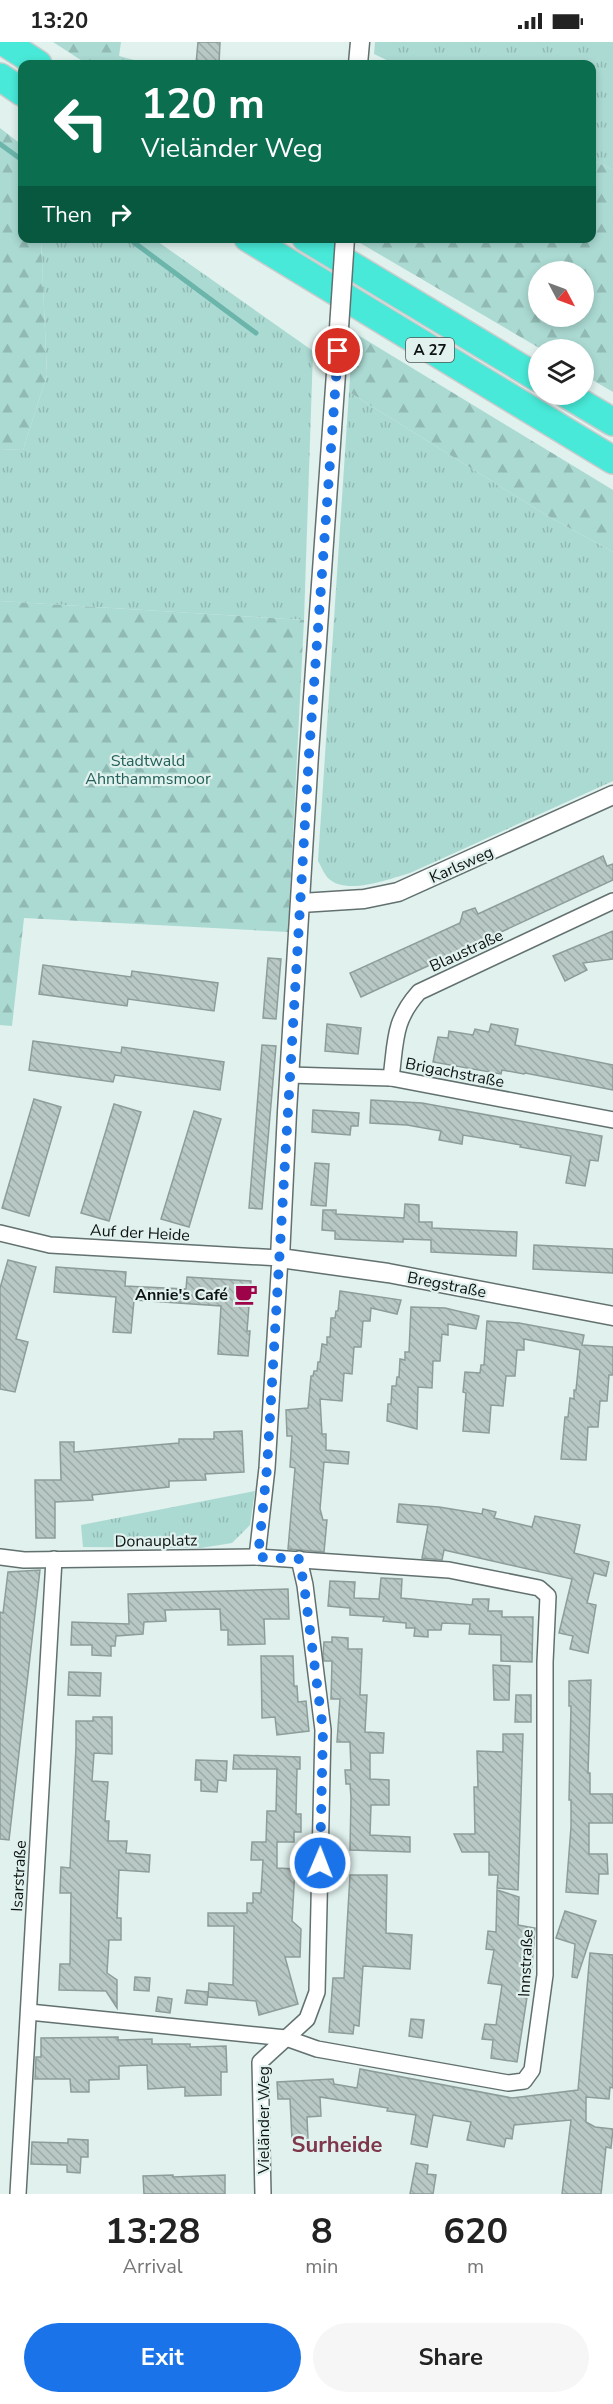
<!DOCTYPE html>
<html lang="en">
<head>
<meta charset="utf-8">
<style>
	:root { --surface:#fff; --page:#f6f6f6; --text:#222; --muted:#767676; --accent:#1a73e8 }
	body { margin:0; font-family:"Nunito Sans",sans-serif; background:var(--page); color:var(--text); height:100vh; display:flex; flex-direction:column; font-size:22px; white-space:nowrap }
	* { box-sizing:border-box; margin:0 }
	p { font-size:20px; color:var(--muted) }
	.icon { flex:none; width:33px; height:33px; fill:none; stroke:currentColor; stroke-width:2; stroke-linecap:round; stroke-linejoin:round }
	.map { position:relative; height:2152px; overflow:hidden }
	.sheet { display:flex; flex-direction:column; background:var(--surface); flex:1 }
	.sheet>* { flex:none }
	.banner { position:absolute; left:18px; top:18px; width:578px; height:183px; border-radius:12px; box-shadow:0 3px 9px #0003; background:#0b6e4f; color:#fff; overflow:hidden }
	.needle { width:39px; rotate:131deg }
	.tools { position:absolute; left:528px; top:219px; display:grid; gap:12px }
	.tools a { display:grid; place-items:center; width:66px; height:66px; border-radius:50%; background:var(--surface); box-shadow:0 3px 9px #0003; font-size:30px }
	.pin { position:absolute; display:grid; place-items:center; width:51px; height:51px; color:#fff; margin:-26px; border:3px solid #fff; border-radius:50%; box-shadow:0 2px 6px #0007 }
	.me { position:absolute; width:66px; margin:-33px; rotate:1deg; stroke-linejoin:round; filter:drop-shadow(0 0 4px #0008) }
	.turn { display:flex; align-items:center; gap:21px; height:126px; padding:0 24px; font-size:27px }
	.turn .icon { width:78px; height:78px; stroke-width:2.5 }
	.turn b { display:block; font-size:42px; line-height:51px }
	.then { display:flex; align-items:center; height:57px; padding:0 24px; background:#0003; gap:12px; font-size:22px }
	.eta { display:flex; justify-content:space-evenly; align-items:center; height:102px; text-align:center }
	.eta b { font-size:36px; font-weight:700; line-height:42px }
	.action { display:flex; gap:12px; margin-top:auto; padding:12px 24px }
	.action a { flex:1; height:69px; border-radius:36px; background:var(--accent); color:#fff; font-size:24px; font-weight:700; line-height:69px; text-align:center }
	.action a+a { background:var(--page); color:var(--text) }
	.status { display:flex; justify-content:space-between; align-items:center; height:42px; padding:0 30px; background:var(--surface); direction:ltr }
	.status svg { height:16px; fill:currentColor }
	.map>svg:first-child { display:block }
	.grass { fill:url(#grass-tufts) }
	.forest { fill:url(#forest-firs); fill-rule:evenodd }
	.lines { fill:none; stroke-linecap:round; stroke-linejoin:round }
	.stream { stroke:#6bb5ab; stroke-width:5 }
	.building { fill:url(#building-back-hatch); stroke:#8d9d9a; stroke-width:1.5 }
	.minor-casing { stroke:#62716f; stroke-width:18 }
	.tertiary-casing { stroke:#62716f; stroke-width:21 }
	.motorway-casing { stroke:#cacbcb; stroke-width:30 }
	.minor { stroke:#fff; stroke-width:15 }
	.tertiary { stroke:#fff; stroke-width:18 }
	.motorway { stroke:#48e9d8; stroke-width:27 }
	.tertiary-bridge-casing { stroke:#62716f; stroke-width:21; stroke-linecap:butt }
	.tertiary-bridge { stroke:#fff; stroke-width:18 }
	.route { stroke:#1a73e8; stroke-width:10; stroke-dasharray:0 18 }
	.labels { text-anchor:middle; stroke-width:4.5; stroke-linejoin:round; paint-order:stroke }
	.shield { fill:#e0f1ee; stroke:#4d5654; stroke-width:1.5 }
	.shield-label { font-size:15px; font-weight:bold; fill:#0e1312 }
	.park-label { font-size:16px; fill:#236059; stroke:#e0f1ee }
	.street-label { font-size:16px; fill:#0e1312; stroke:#e0f1ee }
	.poi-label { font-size:16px; font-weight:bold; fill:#0e1312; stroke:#e0f1ee; text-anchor:end }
	.district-label { font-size:22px; font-weight:bold; fill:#7e374b; stroke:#e0f1ee }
</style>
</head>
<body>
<div class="status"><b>13:20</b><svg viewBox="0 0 49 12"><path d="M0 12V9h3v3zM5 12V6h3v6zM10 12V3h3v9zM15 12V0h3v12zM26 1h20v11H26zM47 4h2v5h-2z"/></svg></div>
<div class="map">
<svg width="613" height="2152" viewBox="0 0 613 2152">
	<defs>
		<pattern id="grass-tufts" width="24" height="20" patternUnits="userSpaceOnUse" patternTransform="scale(1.5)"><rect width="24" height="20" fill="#abdad3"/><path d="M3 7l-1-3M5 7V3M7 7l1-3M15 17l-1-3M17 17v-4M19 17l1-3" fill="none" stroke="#92bab4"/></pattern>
		<pattern id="forest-firs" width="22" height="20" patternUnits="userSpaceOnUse" patternTransform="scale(1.5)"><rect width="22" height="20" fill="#abdad3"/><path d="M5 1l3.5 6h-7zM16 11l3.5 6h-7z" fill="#92bab4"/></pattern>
		<pattern id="building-back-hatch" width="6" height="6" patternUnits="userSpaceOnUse" patternTransform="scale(1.5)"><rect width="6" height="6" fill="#b8c8c5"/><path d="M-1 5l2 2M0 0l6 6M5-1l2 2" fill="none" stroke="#9daba8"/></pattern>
	</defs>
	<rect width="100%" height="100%" fill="#e0f1ee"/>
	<g class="grass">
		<polygon points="375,0 613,0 613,128 591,117 591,22 395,22 374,12"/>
		<polygon points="41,197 154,197 313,309 304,578 0,559 0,407 23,408 47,333"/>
		<path d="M349,350L546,473L613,510V739L410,831C389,837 346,854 328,836C324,832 321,824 318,819Z"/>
		<polygon points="255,1449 250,1483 232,1501 201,1506 83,1505 81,1483"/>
	</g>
	<g class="forest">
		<polygon points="53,0 121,0 119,14 149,22 87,22"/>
		<polygon points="0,86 22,103 22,196 41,197 47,333 23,408 0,407"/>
		<path d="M591,117L613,128V350L584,333V308L541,307L355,198V196H591ZM538,230H584V274H538Z"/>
		<polygon points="353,290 613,448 613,510 546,473 349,350"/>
		<polygon points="0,559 304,578 288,890 24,876 12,984 0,983"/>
	</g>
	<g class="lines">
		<g class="stream">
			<polyline points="0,102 22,118"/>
			<polyline points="128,196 256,291"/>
		</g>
	</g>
	<g class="building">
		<polygon points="198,0 220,0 219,22 196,22"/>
		<polygon points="603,814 607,824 613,822 613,838 361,955 350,931 460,881 463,870 475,866 478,872"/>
		<polygon points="613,889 613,917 583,921 587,928 565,939 553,914"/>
		<polygon points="268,916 281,917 276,977 263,976"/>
		<polygon points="43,923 131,935 132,929 218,941 214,969 128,957 127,964 39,952"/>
		<polygon points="327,982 361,986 358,1012 325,1009"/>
		<polygon points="491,982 518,987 515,1003 613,1023 613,1048 525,1031 524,1032 502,1028 501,1032 433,1020 438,995 448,996 449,989 473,993 475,987 489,990"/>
		<polygon points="33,999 121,1011 122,1005 224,1020 220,1048 115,1033 113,1040 29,1028"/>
		<polygon points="262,1003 276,1004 262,1167 249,1166"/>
		<polygon points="34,1057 61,1065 29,1174 2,1166"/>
		<polygon points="371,1058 422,1061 602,1094 598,1119 590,1118 585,1144 566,1141 571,1114 520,1105 521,1103 463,1093 462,1102 439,1098 441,1089 407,1083 370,1081"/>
		<polygon points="114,1062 141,1070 109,1179 81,1171"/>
		<polygon points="313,1068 359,1071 358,1084 351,1084 350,1093 312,1090"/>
		<polygon points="194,1069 221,1077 189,1185 161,1177"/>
		<polygon points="315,1121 329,1122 326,1164 311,1163"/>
		<polygon points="405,1162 419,1163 419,1180 432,1180 432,1186 517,1190 516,1214 431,1210 431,1198 403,1197 403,1200 335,1197 335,1189 322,1188 323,1168 336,1168 336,1172 404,1176"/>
		<polygon points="534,1203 613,1207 613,1231 533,1227"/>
		<polygon points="8,1218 36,1225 16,1297 28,1300 15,1350 0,1347 0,1246"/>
		<polygon points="56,1225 126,1230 125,1244 186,1247 187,1235 251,1239 247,1289 250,1289 248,1314 218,1312 221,1264 134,1258 131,1291 113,1290 116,1255 54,1250"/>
		<polygon points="340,1249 401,1258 397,1272 371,1266 370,1279 363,1279 361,1305 354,1305 352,1332 344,1331 342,1359 320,1357 322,1392 326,1392 326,1408 349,1410 348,1422 324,1420 320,1467 323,1478 327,1478 324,1510 288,1507 295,1426 290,1425 292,1394 287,1394 286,1368 308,1366 311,1334 313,1334 314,1329 317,1329 318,1320 320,1320 322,1302 327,1303 327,1295 330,1295 331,1276 335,1276 336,1269 338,1269"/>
		<polygon points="411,1265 445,1266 479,1274 476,1287 448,1282 448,1293 442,1292 440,1319 433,1319 432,1346 418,1345 417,1387 387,1379 388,1362 391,1362 392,1344 396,1344 397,1335 399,1335 400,1317 405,1318 405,1310 409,1310"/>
		<polygon points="487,1279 519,1281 584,1293 582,1303 613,1305 613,1333 609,1333 607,1359 600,1359 598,1385 588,1385 586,1418 561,1417 565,1375 568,1375 570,1356 574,1357 574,1348 576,1348 580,1308 524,1297 524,1308 517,1308 515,1334 506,1334 503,1364 491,1363 489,1391 463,1389 466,1351 463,1350 465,1330 480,1331 481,1323 484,1323"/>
		<polygon points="242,1389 244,1430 205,1432 206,1438 169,1439 169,1445 92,1453 93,1458 55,1460 55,1496 36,1496 35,1438 61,1438 60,1400 74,1400 74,1410 179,1401 179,1397 214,1397 214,1390"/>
		<polygon points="399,1462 439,1465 482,1472 483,1467 496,1470 494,1476 532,1485 535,1474 580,1483 574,1511 609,1520 606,1534 594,1531 587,1561 596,1563 588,1611 570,1607 573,1594 559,1591 572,1537 444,1508 442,1518 422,1516 428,1483 397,1480"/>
		<polygon points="40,1528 9,1798 0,1797 0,1570 3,1571 8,1530"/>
		<polygon points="381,1536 402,1537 401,1556 472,1563 473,1557 489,1557 488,1569 502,1569 502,1575 533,1575 532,1620 501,1619 501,1593 469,1592 470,1582 442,1581 441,1588 428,1588 428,1595 414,1594 415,1586 406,1586 406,1581 383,1579 384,1575 350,1573 350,1566 328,1564 330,1539 355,1540 354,1556 379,1557"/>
		<polygon points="288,1547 289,1577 264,1577 265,1602 228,1603 228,1588 221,1588 220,1567 165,1568 166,1579 144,1580 143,1592 116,1594 115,1604 111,1604 111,1614 92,1613 92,1603 71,1603 72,1580 129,1582 128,1552"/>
		<polygon points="332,1595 348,1596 348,1607 362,1607 360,1653 367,1653 365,1690 384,1691 383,1711 370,1711 370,1737 389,1738 389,1763 371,1763 370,1793 410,1795 410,1810 350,1808 351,1756 350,1742 346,1742 345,1728 351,1728 350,1700 337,1700 340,1657 331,1657 332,1619 324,1619 323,1613 324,1600 332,1600"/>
		<polygon points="261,1614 293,1614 294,1644 297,1644 298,1660 306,1659 309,1689 277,1693 275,1675 262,1676"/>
		<polygon points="493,1623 510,1624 509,1658 494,1658"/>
		<polygon points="69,1630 101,1631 100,1654 68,1653"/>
		<polygon points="591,1638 588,1731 590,1731 590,1752 613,1752 613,1781 589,1781 589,1812 607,1812 608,1832 599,1832 598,1852 566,1850 571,1785 571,1758 569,1758 571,1664 569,1664 569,1639"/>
		<polygon points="516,1653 531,1653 531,1680 515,1680"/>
		<polygon points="93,1675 112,1675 112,1712 94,1711 92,1739 108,1740 105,1779 109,1779 108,1799 127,1799 126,1811 150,1813 149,1830 119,1828 117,1876 121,1876 121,1898 109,1898 107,1931 117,1938 117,1966 106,1949 59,1948 60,1922 70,1922 71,1851 60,1851 61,1825 70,1826 76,1705 76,1679 93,1679"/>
		<polygon points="503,1692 523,1692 518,1848 497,1846 498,1833 489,1833 489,1810 462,1810 454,1792 475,1792 474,1745 478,1745 477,1709 503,1710"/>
		<polygon points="234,1713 300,1715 300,1727 297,1727 296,1772 301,1772 301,1790 294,1790 294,1800 277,1800 277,1826 295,1827 292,1879 301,1887 300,1915 285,1915 298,1962 259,1973 256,1959 208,1955 209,1941 233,1943 234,1884 208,1884 208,1871 247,1871 247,1861 253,1861 253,1851 261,1851 263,1818 251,1818 252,1800 266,1800 267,1769 276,1769 277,1727 233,1727"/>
		<polygon points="196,1718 227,1719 226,1739 218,1738 217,1750 201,1749 201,1738 195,1738"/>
		<polygon points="350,1833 387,1833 386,1891 412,1893 410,1927 363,1924 359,1984 354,1983 353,1992 329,1990 333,1936 344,1936"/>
		<polygon points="497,1848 519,1855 518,1883 535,1886 532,1923 517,2020 491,2016 493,1998 482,1997 485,1982 496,1983 502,1943 488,1941 494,1908 486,1907 488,1889 496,1890"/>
		<polygon points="565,1869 596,1879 577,1936 572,1935 575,1902 556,1896"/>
		<polygon points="590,1911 613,1913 613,2046 610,2045 609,2057 586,2055 586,2080 595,2085 613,2087 611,2106 606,2105 601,2152 562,2152 571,2078 514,2083 512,2097 506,2096 504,2105 467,2098 471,2080 433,2073 427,2105 411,2102 416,2073 387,2069 388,2066 320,2055 321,2074 307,2075 308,2097 292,2098 290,2057 278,2057 277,2040 333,2037 334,2042 357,2046 360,2027 512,2056 578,2048"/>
		<polygon points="135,1935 150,1936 149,1949 134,1948"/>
		<polygon points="187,1948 208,1950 207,1963 185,1961"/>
		<polygon points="158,1955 172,1957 170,1971 156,1969"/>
		<polygon points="411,1977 424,1978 422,1996 409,1994"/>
		<polygon points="118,1995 118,1998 152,1997 152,2002 190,2002 190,2005 226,2004 227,2030 221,2030 221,2053 185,2054 185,2045 148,2047 147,2023 119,2024 119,2037 89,2038 89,2050 71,2050 70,2037 35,2037 36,2015 41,2015 41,1996"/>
		<polygon points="68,2097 88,2098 88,2115 81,2115 80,2131 67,2130 67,2123 31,2122 32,2100 68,2101"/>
		<polygon points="416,2121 428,2123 427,2132 436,2133 433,2152 410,2152"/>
		<polygon points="173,2133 173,2135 225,2133 225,2152 144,2152 143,2134"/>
	</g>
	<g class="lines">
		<g class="minor-casing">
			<g id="minor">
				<polyline points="289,1033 391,1036 613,1078"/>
				<path d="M391,1036C396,999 393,979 419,950L613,859"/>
				<polyline points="0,1191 50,1203 280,1216 267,1426 257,1515"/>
				<polyline points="0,1515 24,1518 257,1515 449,1528 539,1546 548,1554 545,1620 545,1933 532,2028 524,2039 508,2041 317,2007 286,1996 29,1970"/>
				<polyline points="18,2152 54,1517"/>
				<polyline points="263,2152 260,2020 307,1977 317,1950 323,1688 305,1543 299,1517"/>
			</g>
		</g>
		<g class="tertiary-casing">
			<g id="tertiary">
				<polyline points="358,22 360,0"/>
				<polyline points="336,331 309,712 287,1070 280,1216 388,1231 613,1274"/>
				<polyline points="301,861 364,857 398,850 613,753"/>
			</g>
		</g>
		<g class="motorway-casing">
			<g id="motorway">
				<polyline points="4,0 38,22"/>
				<polyline points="0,35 22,50"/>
				<polyline points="248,196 613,418"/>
				<polyline points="306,196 538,336"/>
				<polyline points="566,352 613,380"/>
			</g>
		</g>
		<use href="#minor" class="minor"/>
		<use href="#tertiary" class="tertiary"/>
		<use href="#motorway" class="motorway"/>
		<g class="tertiary-bridge-casing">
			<polyline id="tertiary-bridge" points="336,331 345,196"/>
		</g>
		<use href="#tertiary-bridge" class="tertiary-bridge"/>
	</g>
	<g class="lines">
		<polyline class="route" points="320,1821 323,1688 304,1543 299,1517 258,1515 267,1426 309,712 338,309"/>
	</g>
	<defs>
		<g id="cafe-bare" transform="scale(1.8)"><path d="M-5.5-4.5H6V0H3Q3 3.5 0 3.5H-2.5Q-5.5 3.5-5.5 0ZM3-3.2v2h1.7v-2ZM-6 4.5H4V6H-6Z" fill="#9e0349" stroke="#e0f1ee" stroke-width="2.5" paint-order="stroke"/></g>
	</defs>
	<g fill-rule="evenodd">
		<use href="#cafe-bare" x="246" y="1252"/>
	</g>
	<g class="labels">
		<rect class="shield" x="406" y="296" width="48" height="24" rx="4.5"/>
		<g class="shield-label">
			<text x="430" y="313">A 27</text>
		</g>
		<g class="park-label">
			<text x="148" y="724">Stadtwald<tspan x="148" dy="18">Ahnthammsmoor</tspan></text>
		</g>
		<g class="street-label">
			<text transform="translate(461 822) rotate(-24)" y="6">Karlsweg</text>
			<text transform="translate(466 908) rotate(-25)" y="6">Blaustraße</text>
			<text transform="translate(455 1030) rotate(11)" y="6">Brigachstraße</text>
			<text transform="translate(140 1190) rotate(3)" y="6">Auf der Heide</text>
			<text transform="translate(447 1242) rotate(11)" y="6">Bregstraße</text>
			<text transform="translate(156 1498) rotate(-1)" y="6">Donauplatz</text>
			<text transform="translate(18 1834) rotate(-87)" y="6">Isarstraße</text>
			<text transform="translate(525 1921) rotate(-87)" y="6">Innstraße</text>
			<text transform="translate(263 2078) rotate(-90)" y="6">Vieländer Weg</text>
		</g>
		<g class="poi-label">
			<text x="228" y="1258">Annie's Café</text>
		</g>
		<g class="district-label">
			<text x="337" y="2110">Surheide</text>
		</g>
	</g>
</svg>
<div class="tools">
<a><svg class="needle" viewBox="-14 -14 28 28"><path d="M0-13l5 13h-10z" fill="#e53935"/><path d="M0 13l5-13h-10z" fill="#767676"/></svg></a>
<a><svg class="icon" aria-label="layers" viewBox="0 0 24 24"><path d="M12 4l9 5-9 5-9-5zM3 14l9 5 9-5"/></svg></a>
</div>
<div class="pin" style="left:338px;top:309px;background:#d93025"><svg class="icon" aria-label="arrive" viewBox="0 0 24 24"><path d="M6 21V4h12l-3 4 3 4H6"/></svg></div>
<svg class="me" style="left:320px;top:1821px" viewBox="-20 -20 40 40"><circle r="17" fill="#1a73e8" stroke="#fff" stroke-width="3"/><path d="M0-11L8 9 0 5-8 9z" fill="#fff"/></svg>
<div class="banner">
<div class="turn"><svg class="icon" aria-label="left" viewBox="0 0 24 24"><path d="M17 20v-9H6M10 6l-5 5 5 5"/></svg><div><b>120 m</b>Vieländer Weg</div></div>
<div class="then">Then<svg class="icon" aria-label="right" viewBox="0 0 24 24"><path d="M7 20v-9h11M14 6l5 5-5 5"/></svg></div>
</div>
</div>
<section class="sheet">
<div class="eta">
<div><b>13:28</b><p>Arrival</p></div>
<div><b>8</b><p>min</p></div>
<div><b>620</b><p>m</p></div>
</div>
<div class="action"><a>Exit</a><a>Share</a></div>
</section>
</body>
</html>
